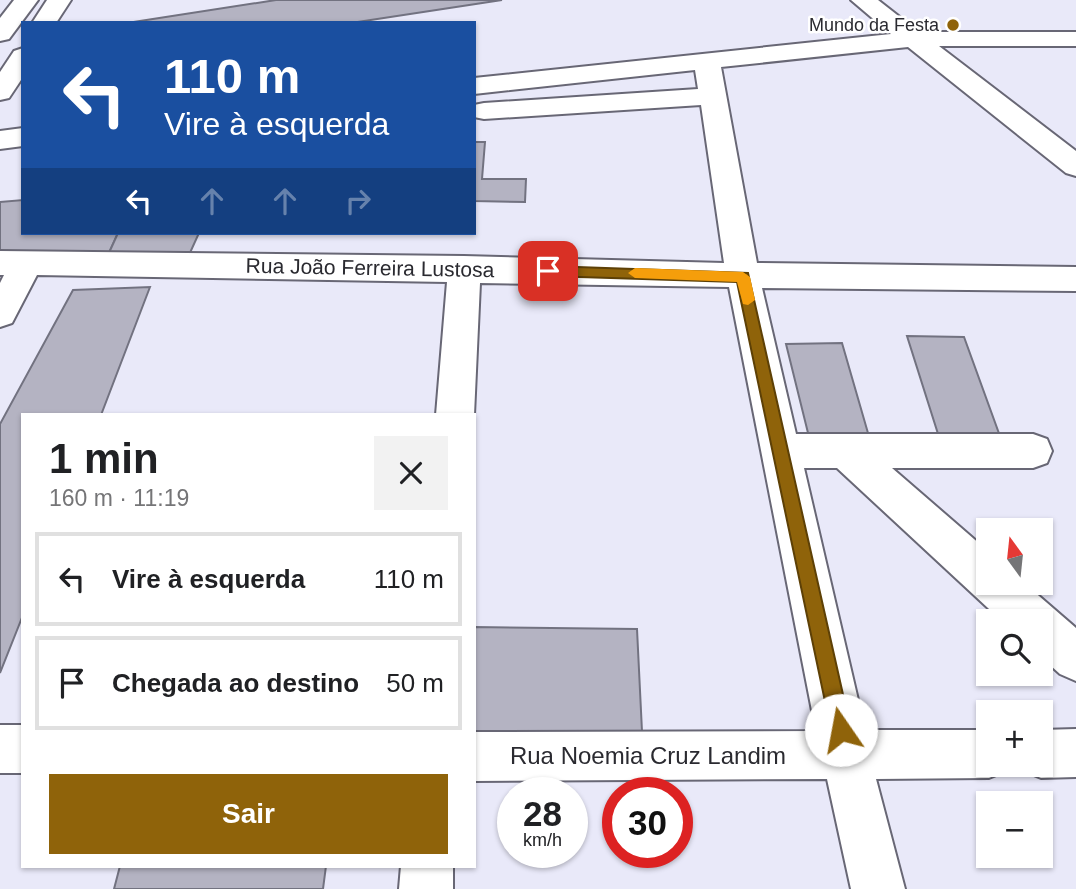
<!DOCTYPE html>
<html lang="pt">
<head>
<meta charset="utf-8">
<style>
	:root { --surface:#fff; --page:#f2f2f2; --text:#202124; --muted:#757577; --line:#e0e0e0; --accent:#8f630a }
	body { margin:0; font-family:Helvetica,sans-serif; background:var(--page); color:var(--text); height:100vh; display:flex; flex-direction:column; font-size:26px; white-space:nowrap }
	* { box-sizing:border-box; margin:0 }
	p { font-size:23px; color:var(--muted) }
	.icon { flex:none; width:38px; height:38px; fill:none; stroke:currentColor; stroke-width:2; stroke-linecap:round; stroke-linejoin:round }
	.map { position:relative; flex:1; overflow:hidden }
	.sheet { position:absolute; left:21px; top:413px; width:455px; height:455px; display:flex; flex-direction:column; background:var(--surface); border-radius:0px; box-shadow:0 2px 5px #0004 }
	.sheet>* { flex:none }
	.top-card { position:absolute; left:21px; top:21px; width:455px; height:214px; border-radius:0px; box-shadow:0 2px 5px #0004; background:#1a4fa0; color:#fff; overflow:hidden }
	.needle { width:46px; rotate:345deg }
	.buttons { position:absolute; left:976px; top:518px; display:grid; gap:14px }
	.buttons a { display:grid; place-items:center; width:77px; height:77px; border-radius:0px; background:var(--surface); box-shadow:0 2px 5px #0004; font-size:35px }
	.speed { position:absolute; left:497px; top:777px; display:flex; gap:14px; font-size:35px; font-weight:700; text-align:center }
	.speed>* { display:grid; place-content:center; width:91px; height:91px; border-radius:50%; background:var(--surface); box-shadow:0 2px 5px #0004; line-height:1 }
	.speed small { font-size:18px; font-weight:400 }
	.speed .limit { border:10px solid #d22; background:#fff; color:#111 }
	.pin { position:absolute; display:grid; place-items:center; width:60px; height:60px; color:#fff; margin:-30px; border-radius:14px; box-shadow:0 4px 10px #0006 }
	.me { position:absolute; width:77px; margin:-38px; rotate:348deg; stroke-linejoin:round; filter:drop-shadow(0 0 5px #0008) }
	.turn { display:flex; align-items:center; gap:24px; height:147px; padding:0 28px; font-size:32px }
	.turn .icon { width:91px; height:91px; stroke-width:2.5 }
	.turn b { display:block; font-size:49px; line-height:60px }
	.lanes { display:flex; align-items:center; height:66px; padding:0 28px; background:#0003; justify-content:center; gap:35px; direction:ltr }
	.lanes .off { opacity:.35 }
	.round { display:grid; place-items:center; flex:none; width:74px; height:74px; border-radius:0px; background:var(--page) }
	.headline { display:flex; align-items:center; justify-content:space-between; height:119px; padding:0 28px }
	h1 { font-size:42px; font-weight:600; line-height:52px }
	.action { display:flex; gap:14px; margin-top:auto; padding:14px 28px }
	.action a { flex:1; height:80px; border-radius:0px; background:var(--accent); color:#fff; font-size:28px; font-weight:600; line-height:80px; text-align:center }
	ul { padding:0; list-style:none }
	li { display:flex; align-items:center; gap:21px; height:94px; margin:0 14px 10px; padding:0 14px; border:4px solid var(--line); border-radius:0px }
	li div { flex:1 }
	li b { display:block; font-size:26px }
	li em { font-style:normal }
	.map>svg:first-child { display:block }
	.building { fill:#b4b3c2; stroke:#727280; stroke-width:2 }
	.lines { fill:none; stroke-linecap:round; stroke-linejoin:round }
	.minor-casing { stroke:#686775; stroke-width:4 }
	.highway-casing { stroke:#686775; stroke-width:4 }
	.minor { fill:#fff; fill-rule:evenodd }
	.highway { fill:#fff; fill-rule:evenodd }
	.route { fill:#8f630a; stroke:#5d4006; stroke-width:2 }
	.slow { fill:#f59e0b }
	.poi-dot { fill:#8f630a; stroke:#fff; stroke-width:2.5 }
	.labels { text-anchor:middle; stroke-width:5; stroke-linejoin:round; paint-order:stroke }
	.far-poi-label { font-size:18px; fill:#2a2a30; stroke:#fff; text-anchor:end }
	.street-label { font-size:21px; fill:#2a2a30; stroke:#fff }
	.near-street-label { font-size:24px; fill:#2a2a30; stroke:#fff }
</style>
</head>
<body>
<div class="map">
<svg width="1076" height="889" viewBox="0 0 1076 889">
	<rect width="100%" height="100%" fill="#e9e9f9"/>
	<g class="building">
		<polygon points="276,0 502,0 351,23 127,23"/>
		<polygon points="474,142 485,142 482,179 526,179 525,202 474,201"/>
		<polygon points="23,200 23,233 118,233 108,255 0,252 0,202"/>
		<polygon points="118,233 199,233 189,255 108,255"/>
		<polygon points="150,287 101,415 23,415 23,615 0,673 0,424 73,290"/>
		<polygon points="907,336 964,337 1001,439 939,437"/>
		<polygon points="842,343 870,440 810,441 786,344"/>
		<polygon points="474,627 637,629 643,752 474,749"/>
		<polygon points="120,866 326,866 323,889 114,889"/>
	</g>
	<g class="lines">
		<g class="minor-casing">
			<g id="minor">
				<polygon points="851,0 878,0 919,32 1076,32 1076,46 939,46 1076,151 1076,176 1066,173 908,47 721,67 757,263 1076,267 1076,291 762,288 796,434 1033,434 1047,439 1052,451 1047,463 1033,468 892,468 989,552 989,583 1024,583 1076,628 1076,681 1060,674 1041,657 1041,621 1002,621 837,468 804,468 865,730 989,730 989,765 1009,765 1006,771 989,778 876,779 905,889 851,889 827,779 474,781 474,732 816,731 729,287 480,283 474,415 436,415 447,282 37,275 12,323 0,327 0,283 4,275 0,275 0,251 464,256 724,263 701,105 484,119 474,117 474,105 484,103 698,89 695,70 474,94 474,78 891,34"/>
				<polygon points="23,128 23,146 0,149 0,131"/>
				<rect x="0" y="725" width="23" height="48"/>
				<polygon points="1076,729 1076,777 1041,778 1024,771 1021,765 1041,765 1041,730"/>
				<polygon points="401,866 453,866 453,889 399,889"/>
			</g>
		</g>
		<g class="highway-casing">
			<g id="highway">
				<polygon points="14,0 38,0 9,39 0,41 0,18"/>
				<polygon points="47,0 71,0 56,23 32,23"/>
				<polygon points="23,48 23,77 9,98 0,100 0,72 14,51"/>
			</g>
		</g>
		<use href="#minor" class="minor"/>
		<use href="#highway" class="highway"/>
	</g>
	<polygon class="route" points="548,266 748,273 851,730 848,737 841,740 834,737 831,730 737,282 548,276 541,271"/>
	<polygon class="slow" points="635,268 743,272 750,277 755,300 748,305 743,304 737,282 635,278 628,273"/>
	<circle class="poi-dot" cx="953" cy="25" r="7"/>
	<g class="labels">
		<g class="far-poi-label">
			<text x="939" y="31">Mundo da Festa</text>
		</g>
		<g class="street-label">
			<text transform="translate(370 268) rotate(1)" y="7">Rua João Ferreira Lustosa</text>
		</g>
		<g class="near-street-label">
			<text x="648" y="764">Rua Noemia Cruz Landim</text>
		</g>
	</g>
</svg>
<div class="buttons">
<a><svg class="needle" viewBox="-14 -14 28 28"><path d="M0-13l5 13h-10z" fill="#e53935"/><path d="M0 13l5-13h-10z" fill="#757577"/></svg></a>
<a><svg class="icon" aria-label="search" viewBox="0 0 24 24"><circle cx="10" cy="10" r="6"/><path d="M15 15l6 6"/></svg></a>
<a>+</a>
<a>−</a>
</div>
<div class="speed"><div>28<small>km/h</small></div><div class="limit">30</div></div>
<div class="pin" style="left:548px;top:271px;background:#d93025"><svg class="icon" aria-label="arrive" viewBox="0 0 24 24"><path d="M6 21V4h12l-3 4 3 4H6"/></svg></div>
<svg class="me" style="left:841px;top:730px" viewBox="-20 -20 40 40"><circle r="19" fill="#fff"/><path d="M0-13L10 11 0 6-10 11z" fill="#8f630a"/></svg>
<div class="top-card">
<div class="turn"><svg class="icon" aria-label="left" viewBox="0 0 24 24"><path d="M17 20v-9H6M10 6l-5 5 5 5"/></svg><div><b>110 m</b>Vire à esquerda</div></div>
<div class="lanes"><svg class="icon" aria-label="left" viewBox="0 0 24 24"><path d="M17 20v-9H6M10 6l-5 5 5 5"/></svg><svg class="icon off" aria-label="ahead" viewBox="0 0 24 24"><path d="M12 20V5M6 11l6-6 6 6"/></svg><svg class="icon off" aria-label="ahead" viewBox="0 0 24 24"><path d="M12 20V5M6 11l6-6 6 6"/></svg><svg class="icon off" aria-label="right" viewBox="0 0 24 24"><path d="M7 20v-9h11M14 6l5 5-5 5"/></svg></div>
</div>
<section class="sheet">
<div class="headline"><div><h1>1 min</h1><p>160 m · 11:19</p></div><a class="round"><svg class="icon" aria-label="close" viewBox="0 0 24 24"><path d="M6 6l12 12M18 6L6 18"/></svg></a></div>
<ul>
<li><svg class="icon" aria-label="left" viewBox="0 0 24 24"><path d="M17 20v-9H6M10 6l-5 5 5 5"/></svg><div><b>Vire à esquerda</b></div><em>110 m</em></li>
<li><svg class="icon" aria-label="arrive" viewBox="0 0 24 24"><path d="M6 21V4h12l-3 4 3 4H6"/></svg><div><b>Chegada ao destino</b></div><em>50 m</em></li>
</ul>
<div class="action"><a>Sair</a></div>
</section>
</div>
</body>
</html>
